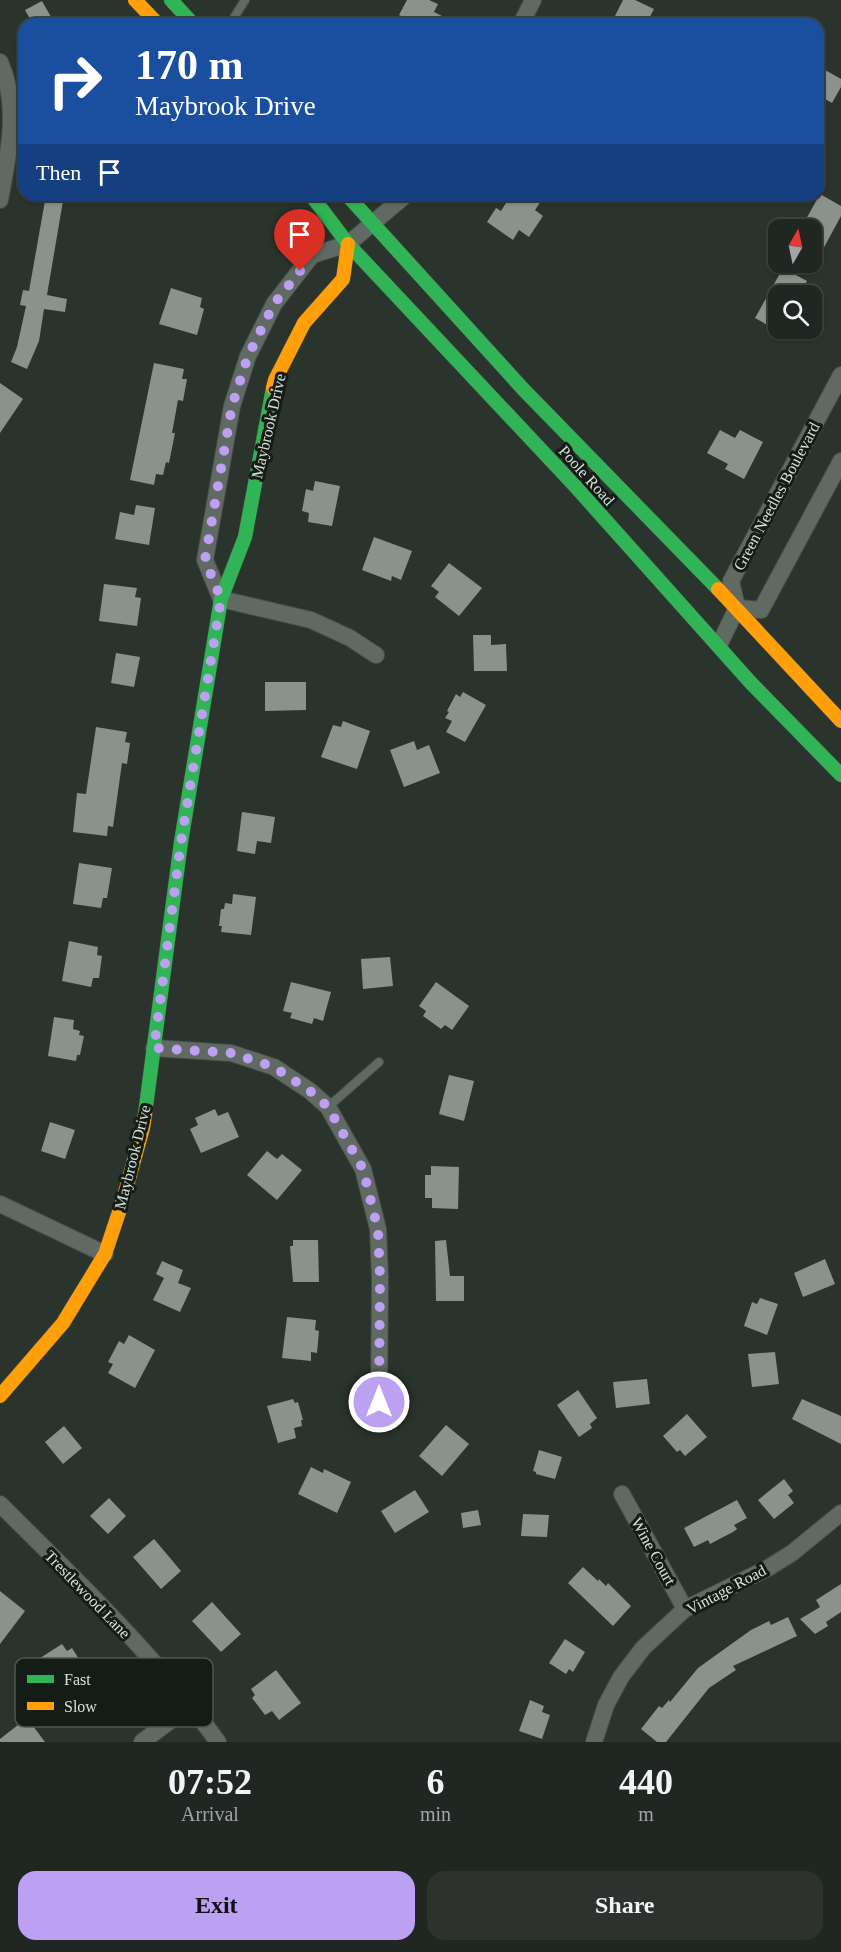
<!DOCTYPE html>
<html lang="en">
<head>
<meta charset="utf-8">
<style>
	:root { --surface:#202621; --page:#2d322e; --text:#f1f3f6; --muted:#a2a5a5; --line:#3d433f; --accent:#bca0f2 }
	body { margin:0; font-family:Georgia,serif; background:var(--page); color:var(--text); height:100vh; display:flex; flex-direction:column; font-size:22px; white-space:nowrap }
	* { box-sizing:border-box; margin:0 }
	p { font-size:20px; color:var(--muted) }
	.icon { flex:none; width:33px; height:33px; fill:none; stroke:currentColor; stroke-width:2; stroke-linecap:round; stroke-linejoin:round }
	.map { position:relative; height:1742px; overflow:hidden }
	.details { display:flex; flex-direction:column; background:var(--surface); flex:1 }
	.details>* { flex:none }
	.top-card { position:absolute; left:18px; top:18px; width:806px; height:183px; border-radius:18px; box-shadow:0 2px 4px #0004,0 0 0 2px var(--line); background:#1a4fa0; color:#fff; overflow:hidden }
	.needle { width:39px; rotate:9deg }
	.tools { position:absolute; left:768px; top:219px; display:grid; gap:12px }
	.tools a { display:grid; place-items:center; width:54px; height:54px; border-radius:12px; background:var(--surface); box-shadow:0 2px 4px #0004,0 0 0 2px var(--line); font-size:30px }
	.pin { position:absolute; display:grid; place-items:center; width:51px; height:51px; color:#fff; margin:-62px -26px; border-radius:50% 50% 50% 0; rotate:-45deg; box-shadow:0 0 6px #0007 }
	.pin .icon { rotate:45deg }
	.me { position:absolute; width:66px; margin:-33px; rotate:0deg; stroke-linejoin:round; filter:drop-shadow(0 0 4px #0008) }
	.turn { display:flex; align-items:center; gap:21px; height:126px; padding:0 18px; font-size:27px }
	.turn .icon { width:78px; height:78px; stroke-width:2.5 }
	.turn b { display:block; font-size:42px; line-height:51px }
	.then { display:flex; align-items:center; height:57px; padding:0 18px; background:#0003; gap:12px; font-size:22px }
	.eta { display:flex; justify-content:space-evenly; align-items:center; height:102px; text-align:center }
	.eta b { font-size:36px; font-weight:700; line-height:42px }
	.primary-button { display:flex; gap:12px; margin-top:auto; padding:12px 18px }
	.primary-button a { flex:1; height:69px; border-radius:18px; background:var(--accent); color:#111; font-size:24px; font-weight:700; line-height:69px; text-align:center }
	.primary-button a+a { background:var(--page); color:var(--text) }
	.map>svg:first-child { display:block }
	.building { fill:#89928b }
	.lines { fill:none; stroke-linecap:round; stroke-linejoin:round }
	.lane-casing { stroke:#464e47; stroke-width:10 }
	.street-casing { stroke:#464e47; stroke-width:18 }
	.fast-casing { stroke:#464e47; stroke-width:15 }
	.slow-casing { stroke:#464e47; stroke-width:15 }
	.lane { stroke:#616963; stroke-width:8 }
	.street { stroke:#616963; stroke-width:16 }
	.fast { stroke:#30b455; stroke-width:14 }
	.slow { stroke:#ff9f0a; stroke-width:14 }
	.route { stroke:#bca0f2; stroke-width:10; stroke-dasharray:0 18 }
	.labels { text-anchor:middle; stroke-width:6; stroke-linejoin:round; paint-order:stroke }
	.street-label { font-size:16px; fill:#d5e0d7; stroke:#151c16 }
	.key { fill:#151c16; stroke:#4f5750; stroke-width:1.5 }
	.key-label { font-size:16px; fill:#d5e0d7 }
</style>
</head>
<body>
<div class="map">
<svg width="841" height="1742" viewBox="0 0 841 1742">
	<rect width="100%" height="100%" fill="#2a332c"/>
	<g class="building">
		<polygon points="407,0 429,0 438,4 434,12 458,24 417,24 399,15"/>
		<polygon points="623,0 635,0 654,9 646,24 620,24 622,19 615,16"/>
		<polygon points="42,1 55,24 33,24 25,10"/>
		<polygon points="818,66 841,79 841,87 832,103 818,95"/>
		<polygon points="820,194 841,206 841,216 822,251 812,245 812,230 800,230"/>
		<polygon points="46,195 64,195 47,295 67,299 65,312 44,309 39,341 27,369 11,362 17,347 26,306 20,305 23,290 29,291"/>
		<polygon points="511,195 545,195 535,210 543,216 529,237 519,230 513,240 487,222 496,208 501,211"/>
		<polygon points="783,268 807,281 799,296 778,296 778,331 755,318"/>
		<polygon points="171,288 202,298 200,307 204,309 197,335 159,324"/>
		<polygon points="154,363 184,369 182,379 187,379 183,401 178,400 172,433 175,433 169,463 166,462 163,475 156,474 154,485 130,480"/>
		<polygon points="0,383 23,399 0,433"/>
		<polygon points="720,430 735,438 740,430 763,442 744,479 725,469 728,464 707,453"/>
		<polygon points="315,481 340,486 332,526 308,522 309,513 302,511 306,489 313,491"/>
		<polygon points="136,505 155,508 149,545 115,539 120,512 134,515"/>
		<polygon points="374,537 412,551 401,580 392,576 391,581 362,570"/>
		<polygon points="449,563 482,588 459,616 435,597 439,592 431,586"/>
		<polygon points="104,584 137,588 135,597 141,598 137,626 99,621"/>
		<polygon points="473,635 491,635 491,645 506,644 507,671 474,671"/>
		<polygon points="116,653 140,657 134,687 111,683"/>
		<polygon points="265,682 306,682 306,710 265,711"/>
		<polygon points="463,692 486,705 465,742 446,732 452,721 445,718 449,712 447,711 456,694 460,697"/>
		<polygon points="343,721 370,731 357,769 321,757 333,725 341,727"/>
		<polygon points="96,727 127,732 125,742 130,743 127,764 122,763 113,827 108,826 107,836 73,832 77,793 86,794"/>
		<polygon points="414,741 417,750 429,745 440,773 404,787 390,750"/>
		<polygon points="242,812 275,817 271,843 257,841 255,854 237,851"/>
		<polygon points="79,863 112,868 107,898 103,898 101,908 73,904"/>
		<polygon points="233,894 256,897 251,935 221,932 222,926 219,926 221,909 224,909 225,903 232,904"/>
		<polygon points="69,941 98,947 97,955 102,956 99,978 93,978 91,987 62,981"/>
		<polygon points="390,957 393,986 363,989 361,959"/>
		<polygon points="291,982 331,992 323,1021 314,1018 312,1024 290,1018 292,1013 283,1011"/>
		<polygon points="436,982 469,1006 452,1030 445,1025 441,1029 423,1016 426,1011 419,1006"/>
		<polygon points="54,1017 74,1020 73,1029 80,1031 79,1035 84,1036 80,1055 77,1055 76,1061 48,1056"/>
		<polygon points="449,1075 474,1081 464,1121 439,1114"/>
		<polygon points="215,1109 218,1116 228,1112 239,1137 201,1153 190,1129 198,1125 195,1118"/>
		<polygon points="50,1122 75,1130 65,1159 41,1151"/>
		<polygon points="267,1151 277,1159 282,1154 302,1170 277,1200 247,1175"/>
		<polygon points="431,1166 459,1167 458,1209 432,1208 432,1198 425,1198 425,1175 431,1175"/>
		<polygon points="293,1240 318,1240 319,1282 293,1282 290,1246 293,1246"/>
		<polygon points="446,1240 450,1276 464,1276 464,1301 436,1301 435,1241"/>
		<polygon points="825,1259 835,1284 803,1297 794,1273"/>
		<polygon points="162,1261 183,1270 178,1283 191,1288 180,1312 153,1300 164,1278 156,1274"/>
		<polygon points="760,1298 778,1304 767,1335 744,1326 752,1302 757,1304"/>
		<polygon points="287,1317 316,1320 315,1330 319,1331 317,1353 311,1352 311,1361 282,1358"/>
		<polygon points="129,1335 155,1350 135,1388 108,1373 113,1364 108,1362 119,1341 124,1344"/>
		<polygon points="775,1352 779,1384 752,1387 748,1354"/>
		<polygon points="647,1379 650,1404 616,1408 613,1382"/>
		<polygon points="578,1390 597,1418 590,1424 592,1428 579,1437 557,1405"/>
		<polygon points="293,1399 295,1403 298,1402 303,1420 301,1420 302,1426 294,1428 296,1438 278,1443 267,1406"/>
		<polygon points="802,1399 841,1416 841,1444 792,1419"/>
		<polygon points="687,1414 707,1437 685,1456 680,1450 677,1452 663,1436"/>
		<polygon points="446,1425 469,1444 442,1476 419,1456"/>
		<polygon points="64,1426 82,1448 63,1464 45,1442"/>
		<polygon points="539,1450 562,1457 555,1479 536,1474 536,1472 533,1471"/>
		<polygon points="311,1467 323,1473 324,1469 351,1482 337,1513 298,1494"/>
		<polygon points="784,1479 793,1491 788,1495 794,1503 774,1519 758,1500"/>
		<polygon points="415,1490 429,1512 395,1533 381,1511"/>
		<polygon points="109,1498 126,1516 108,1534 90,1516"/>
		<polygon points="737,1500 747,1518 734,1525 737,1529 733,1532 710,1544 708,1540 694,1547 684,1528"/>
		<polygon points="478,1510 481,1525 463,1528 461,1513"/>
		<polygon points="523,1514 549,1515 547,1537 521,1536"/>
		<polygon points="154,1539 181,1571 161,1589 133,1557"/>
		<polygon points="583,1567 598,1581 599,1579 606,1586 608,1583 631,1606 613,1626 568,1583"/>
		<polygon points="841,1584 841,1612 826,1622 828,1626 815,1634 800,1619 820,1607 816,1600"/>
		<polygon points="0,1591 25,1611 0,1644"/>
		<polygon points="212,1602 241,1634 221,1652 192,1621"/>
		<polygon points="788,1617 797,1636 733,1666 736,1670 709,1688 666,1742 657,1742 641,1729 659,1706 662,1708 669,1700 670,1702 698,1668 751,1630 769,1621 771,1625"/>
		<polygon points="565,1639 585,1652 573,1672 569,1669 566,1674 549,1663"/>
		<polygon points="62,1644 67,1651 72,1648 84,1667 79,1670 86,1679 60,1696 37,1660"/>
		<polygon points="276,1670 301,1703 279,1720 272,1711 265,1715 252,1698 255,1695 251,1689"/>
		<polygon points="530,1700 544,1706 542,1712 550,1715 542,1739 519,1731"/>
		<polygon points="27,1718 45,1742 0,1742 0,1739"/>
	</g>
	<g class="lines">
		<g class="lane-casing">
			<g id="lane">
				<polyline points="230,24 245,0"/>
				<polyline points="328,1107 379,1062"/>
			</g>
		</g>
		<g class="street-casing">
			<g id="street">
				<polyline points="521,24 533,0"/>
				<path d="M0,62C20,107 8,155 0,200"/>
				<polyline points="737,607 731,581 841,375"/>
				<polyline points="737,608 761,610 841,461"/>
				<polyline points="719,645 737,608"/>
				<polyline points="376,655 350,638 311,620 221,599 205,560 232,406 248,356 274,304 312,255 348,244 406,195"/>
				<polyline points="154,1048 231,1053 274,1067 310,1091 328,1107 363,1169 378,1229 380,1277 379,1402"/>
				<polyline points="0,1204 105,1254"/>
				<polyline points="622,1494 685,1609"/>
				<path d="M0,1504C76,1580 155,1655 218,1742"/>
				<polyline points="142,1742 191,1705"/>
				<polyline points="594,1742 606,1705 621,1677 643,1648 685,1609 768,1568 792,1553 841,1513"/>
			</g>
		</g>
		<g class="fast-casing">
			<g id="fast">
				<polyline points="171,0 193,24"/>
				<polyline points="311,195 348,244 575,486 751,683 841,775"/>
				<polyline points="347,195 523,389 718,589"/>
				<polyline points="145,1114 181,842 221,599 245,537 273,388"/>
			</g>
		</g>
		<g class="slow-casing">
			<g id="slow">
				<polyline points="135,0 158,24"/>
				<polyline points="273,388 275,380 304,323 343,279 348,244"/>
				<polyline points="718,589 841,721"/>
				<polyline points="0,1396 63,1323 105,1254 123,1200 143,1128 145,1114"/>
			</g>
		</g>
		<use href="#lane" class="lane"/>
		<use href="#street" class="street"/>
		<use href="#fast" class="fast"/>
		<use href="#slow" class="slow"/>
	</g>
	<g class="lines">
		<polyline class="route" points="300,271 274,304 248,356 232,406 205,560 221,599 181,842 154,1048 231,1053 274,1067 310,1091 328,1107 363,1169 378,1230 380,1277 379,1402"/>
	</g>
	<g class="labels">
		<g class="street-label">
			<text transform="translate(268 426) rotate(-77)" y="6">Maybrook Drive</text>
			<text transform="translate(587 475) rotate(48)" y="6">Poole Road</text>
			<text transform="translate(776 496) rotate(-62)" y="6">Green Needles Boulevard</text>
			<text transform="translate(132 1157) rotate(-76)" y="6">Maybrook Drive</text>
			<text transform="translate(654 1551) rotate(61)" y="6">Wine Court</text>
			<text transform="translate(726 1589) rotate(-28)" y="6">Vintage Road</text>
			<text transform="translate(88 1594) rotate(46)" y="6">Trestlewood Lane</text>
		</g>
	</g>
	<rect x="15" y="1658" width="198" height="69" rx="9" class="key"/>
	<rect x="27" y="1675" width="27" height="8" fill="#30b455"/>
	<rect x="27" y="1702" width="27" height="8" fill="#ff9f0a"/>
	<g class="key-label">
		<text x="64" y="1685">Fast</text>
		<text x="64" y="1712">Slow</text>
	</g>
</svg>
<div class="tools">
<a><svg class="needle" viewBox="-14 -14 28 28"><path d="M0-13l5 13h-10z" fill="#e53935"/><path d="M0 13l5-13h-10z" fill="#a2a5a5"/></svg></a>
<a><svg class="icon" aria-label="search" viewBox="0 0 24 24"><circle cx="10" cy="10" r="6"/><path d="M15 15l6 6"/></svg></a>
</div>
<div class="pin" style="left:300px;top:271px;background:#d93025"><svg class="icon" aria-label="arrive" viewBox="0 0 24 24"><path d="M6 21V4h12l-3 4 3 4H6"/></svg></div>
<svg class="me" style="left:379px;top:1402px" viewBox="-20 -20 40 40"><circle r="17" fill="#bca0f2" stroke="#fff" stroke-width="3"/><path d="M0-11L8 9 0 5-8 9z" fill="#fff"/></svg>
<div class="top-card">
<div class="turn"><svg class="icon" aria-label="right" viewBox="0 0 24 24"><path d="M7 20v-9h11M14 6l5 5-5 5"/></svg><div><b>170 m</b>Maybrook Drive</div></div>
<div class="then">Then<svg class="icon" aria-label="arrive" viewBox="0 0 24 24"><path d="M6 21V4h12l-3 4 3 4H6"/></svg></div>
</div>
</div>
<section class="details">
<div class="eta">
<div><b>07:52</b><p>Arrival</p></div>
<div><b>6</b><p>min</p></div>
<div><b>440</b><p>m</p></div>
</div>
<div class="primary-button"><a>Exit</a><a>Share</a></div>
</section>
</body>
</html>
